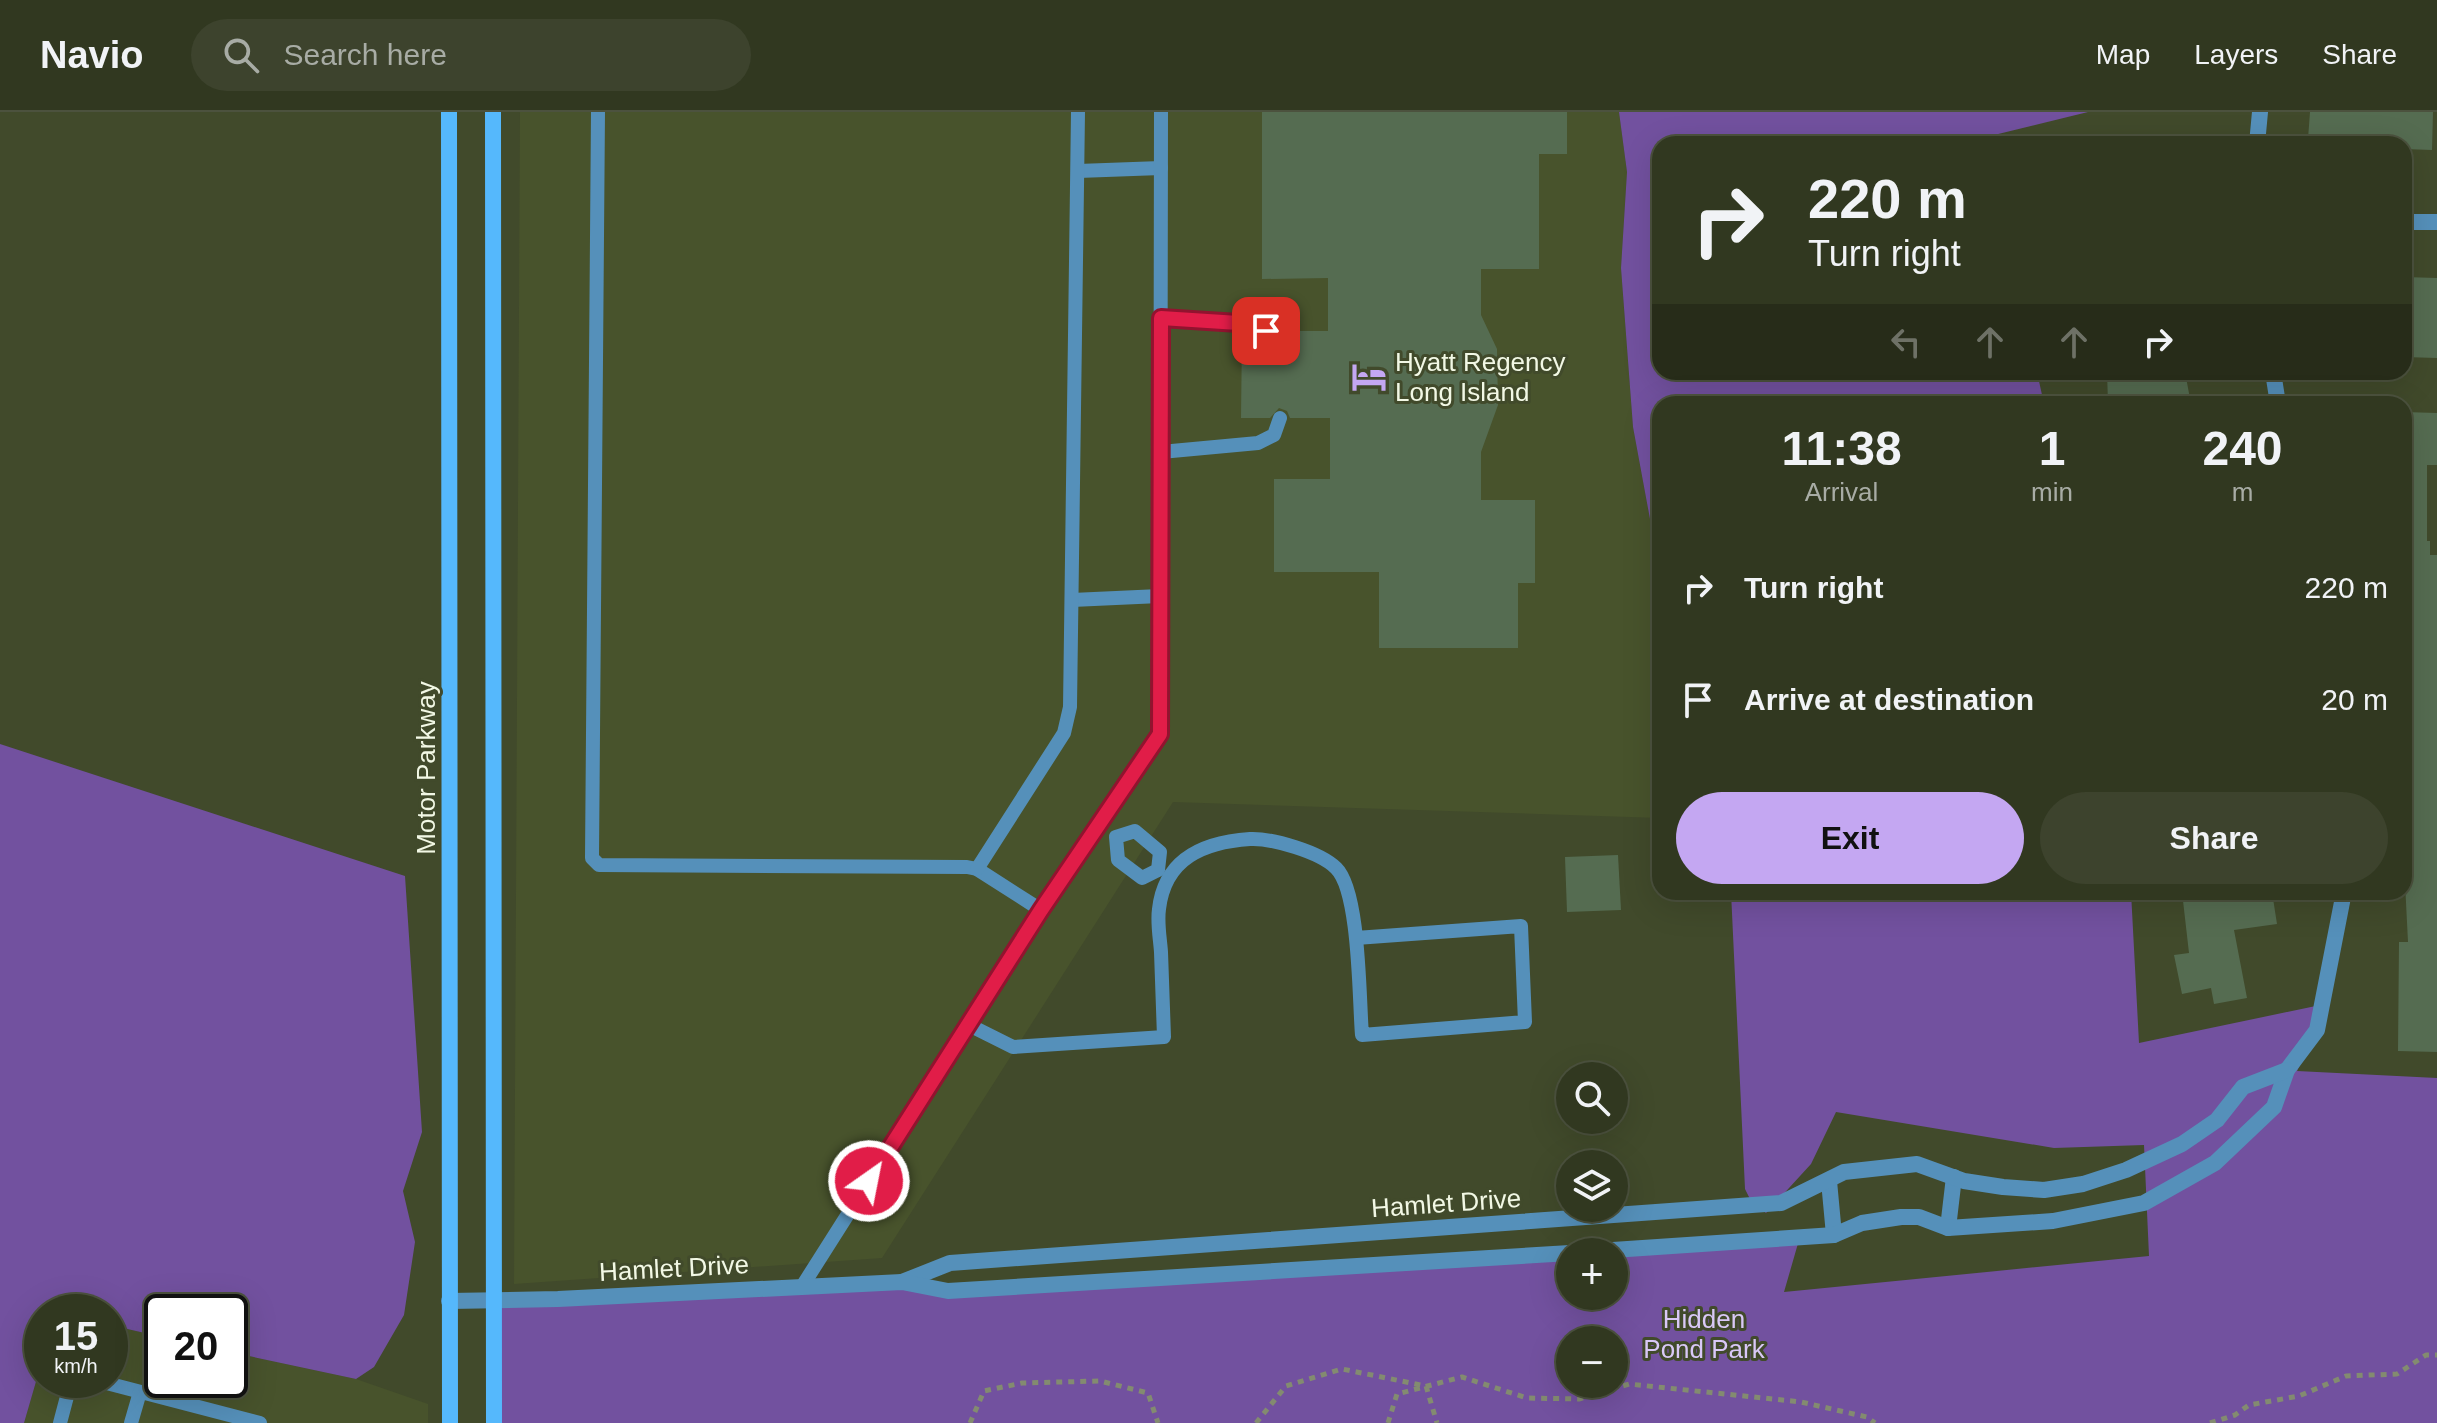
<!DOCTYPE html>
<html lang="en">
<head>
<meta charset="utf-8">
<style>
	:root { --surface:#313820; --page:#3d432d; --text:#f1f3f6; --muted:#a8aca5; --line:#4c523e; --accent:#c4a7f2 }
	body { margin:0; font-family:Helvetica,sans-serif; background:var(--page); color:var(--text); height:100vh; display:flex; flex-direction:column; font-size:30px; white-space:nowrap }
	* { box-sizing:border-box; margin:0 }
	p { font-size:26px; color:var(--muted) }
	.icon { flex:none; width:44px; height:44px; fill:none; stroke:currentColor; stroke-width:2; stroke-linecap:round; stroke-linejoin:round }
	.map { position:relative; flex:1; overflow:hidden }
	.sheet { position:absolute; left:1652px; top:284px; width:760px; height:504px; display:flex; flex-direction:column; background:var(--surface); border-radius:24px; box-shadow:0 8px 32px #0002,0 0 0 2px var(--line) }
	.sheet>* { flex:none }
	.guide { position:absolute; left:1652px; top:24px; width:760px; height:244px; border-radius:24px; box-shadow:0 8px 32px #0002,0 0 0 2px var(--line); background:#313820; color:var(--text); overflow:hidden }
	.tools { position:absolute; left:1556px; top:950px; display:grid; gap:16px }
	.tools a { display:grid; place-items:center; width:72px; height:72px; border-radius:50%; background:var(--surface); box-shadow:0 8px 32px #0002,0 0 0 2px var(--line); font-size:40px }
	.speed { position:absolute; left:24px; top:1182px; display:flex; gap:16px; font-size:40px; font-weight:700; text-align:center }
	.speed>* { display:grid; place-content:center; width:104px; height:104px; border-radius:50%; background:var(--surface); box-shadow:0 8px 32px #0002,0 0 0 2px var(--line); line-height:1 }
	.speed small { font-size:20px; font-weight:400 }
	.speed .limit { border:4px solid #111; border-radius:12px; background:#fff; color:#111 }
	.pin { position:absolute; display:grid; place-items:center; width:68px; height:68px; color:#fff; margin:-34px; border-radius:16px; box-shadow:0 4px 12px #0006 }
	.me { position:absolute; width:88px; margin:-44px; rotate:33deg; stroke-linejoin:round; filter:drop-shadow(0 0 6px #0008) }
	.turn { display:flex; align-items:center; gap:28px; height:168px; padding:0 24px; font-size:36px }
	.turn .icon { width:104px; height:104px; stroke-width:2.5 }
	.turn b { display:block; font-size:56px; line-height:68px }
	.lanes { display:flex; align-items:center; height:76px; padding:0 24px; background:#0003; justify-content:center; gap:40px; direction:ltr }
	.lanes .off { opacity:.35 }
	.eta { display:flex; justify-content:space-evenly; align-items:center; height:136px; text-align:center }
	.eta b { font-size:48px; font-weight:800; line-height:56px }
	.action { display:flex; gap:16px; margin-top:auto; padding:16px 24px }
	.action a { flex:1; height:92px; border-radius:48px; background:var(--accent); color:#111; font-size:32px; font-weight:800; line-height:92px; text-align:center }
	.action a+a { background:var(--page); color:var(--text) }
	ul { padding:0; list-style:none }
	li { display:flex; align-items:center; gap:24px; height:112px; padding:0 24px }
	li div { flex:1 }
	li b { display:block; font-size:30px }
	li em { font-style:normal }
	header { display:flex; align-items:center; gap:48px; box-sizing:border-box; height:112px; padding:0 40px; background:var(--surface); border-bottom:2px solid var(--line) }
	header strong { font-size:38px }
	nav { display:flex; gap:44px; margin-inline-start:auto; font-size:28px }
	.search { width:560px; height:72px; background:var(--page); display:flex; align-items:center; gap:20px; box-sizing:border-box; padding:0 28px; border-radius:44px; color:var(--muted); font-size:30px }
	.map>svg:first-child { display:block }
	.built { fill:#48532c }
	.green { fill:#72519f; fill-rule:evenodd }
	.building { fill:#556c51 }
	.lines { fill:none; stroke-linecap:round; stroke-linejoin:round }
	.path { stroke:#838b70; stroke-width:5; stroke-dasharray:6 6; stroke-linecap:butt }
	.lane { stroke:#5590ba; stroke-width:14 }
	.street { stroke:#5590ba; stroke-width:16 }
	.secondary { stroke:#55b8fc; stroke-width:16 }
	.route-casing { stroke:#92132f; stroke-width:20 }
	.route { stroke:#e11d48; stroke-width:14 }
	.labels { text-anchor:middle; stroke-width:6; stroke-linejoin:round; paint-order:stroke }
	.poi-label { font-size:26px; fill:#f2f8e5; stroke:#414a2b; text-anchor:start }
	.street-label { font-size:26px; fill:#f2f8e5; stroke:#414a2b }
	.park-label { font-size:26px; fill:#d9c8f7; stroke:#414a2b }
</style>
</head>
<body>
<header>
<strong>Navio</strong>
<div class="search"><svg class="icon" aria-label="search" viewBox="0 0 24 24"><circle cx="10" cy="10" r="6"/><path d="M15 15l6 6"/></svg>Search here</div>
<nav><a>Map</a><a>Layers</a><a>Share</a></nav>
</header>
<div class="map">
<svg width="2437" height="1311" viewBox="0 0 2437 1311">
	<rect width="100%" height="100%" fill="#414a2b"/>
	<g class="built">
		<polygon points="520,0 1619,0 1627,60 1621,156 1633,315 1652,418 1660,486 1660,706 1173,690 882,1146 514,1172"/>
		<polygon points="110,1213 162,1225 162,1268 230,1268 230,1240 356,1267 428,1292 428,1311 24,1311 42,1249 42,1268 110,1268"/>
	</g>
	<g class="green">
		<polygon points="1619,0 2088,0 1990,24 1991,32 1660,32 1660,260 2037,260 2044,292 1660,292 1660,486 1652,418 1633,315 1621,156 1627,60"/>
		<polygon points="0,632 405,764 422,1020 403,1079 415,1130 404,1203 374,1255 356,1267 230,1240 230,1200 162,1200 162,1225 110,1213 110,1200 42,1200 42,1249 24,1311 0,1311"/>
		<path d="M1731,780H2131L2139,931L2330,891L2297,959L2437,966V1311H494V1189L898,1175L1570,1141V1184H1614V1140L1799,1128L1784,1180L2149,1144L2144,1033L2054,1036L1836,1000L1811,1052L1766,1101L1750,1087L1745,1077ZM1570,1228H1614V1272H1570Z"/>
	</g>
	<g class="building">
		<polygon points="1262,0 1567,0 1567,42 1539,42 1539,157 1481,157 1481,203 1497,237 1498,293 1481,340 1481,388 1535,388 1535,471 1518,471 1518,536 1379,536 1379,460 1274,460 1274,367 1330,367 1330,306 1290,306 1287,299 1279,296 1270,306 1241,306 1242,221 1267,229 1274,225 1276,219 1328,219 1328,166 1262,167"/>
		<polygon points="2310,0 2433,0 2432,38 2404,37 2404,32 2335,32 2336,29 2308,27"/>
		<polygon points="2404,165 2437,166 2437,246 2404,245"/>
		<polygon points="2107,260 2185,260 2191,292 2108,292"/>
		<polygon points="2404,300 2437,301 2437,353 2427,353 2427,429 2430,429 2430,443 2437,443 2437,940 2398,939 2399,830 2408,830 2404,751 2406,686"/>
		<polygon points="1618,743 1621,798 1567,800 1565,745"/>
		<polygon points="2182,780 2272,780 2277,812 2234,818 2247,886 2214,892 2211,876 2182,882 2174,843 2189,841"/>
	</g>
	<g class="lines">
		<g class="path">
			<polyline points="970,1311 984,1279 1022,1271 1100,1269 1148,1281 1158,1311"/>
			<polyline points="1256,1311 1286,1274 1342,1257 1426,1274 1437,1311"/>
			<polyline points="1388,1311 1397,1282 1462,1265 1527,1286 1579,1287 1629,1272 1801,1290 1867,1305 1875,1311"/>
			<polyline points="2210,1311 2235,1303 2249,1293 2299,1284 2346,1264 2397,1262 2426,1243 2437,1243"/>
		</g>
		<g class="lane">
			<polyline points="598,0 592,746 599,753 967,755 977,757 1041,798"/>
			<polyline points="1078,59 1161,56"/>
			<polyline points="1161,206 1254,212 1266,219"/>
			<polyline points="1161,340 1258,331 1274,323 1280,306"/>
			<polyline points="1072,488 1160,484"/>
			<polygon points="1135,719 1160,740 1158,758 1142,766 1118,748 1116,725"/>
			<polyline points="977,757 1064,621 1070,595 1078,0"/>
			<path d="M969,913L1013,935L1164,925C1163,897 1162,868 1161,840C1160,826 1157,811 1159,797C1165,746 1204,730 1250,727C1272,726 1320,740 1336,756C1360,779 1359,888 1362,923L1525,910L1521,814L1356,826"/>
			<polyline points="803,1173 1041,798 1160,622 1161,0"/>
			<polyline points="95,1268 260,1311"/>
			<polyline points="60,1311 69,1277 75,1268"/>
			<polyline points="131,1311 140,1280"/>
		</g>
		<g class="street">
			<polyline points="2257,32 2260,0"/>
			<polyline points="2404,110 2437,110"/>
			<polyline points="2273,260 2278,292"/>
			<polyline points="1829,1069 1834,1123"/>
			<polyline points="1948,1116 1954,1065"/>
			<polyline points="1583,1140 1834,1123 1862,1111 1901,1105 1919,1105 1948,1116 2053,1109 2144,1091 2215,1051 2274,995 2287,958 2317,918 2344,780"/>
			<polyline points="902,1170 950,1151 1781,1091 1844,1060 1917,1052 1964,1069 2003,1075 2044,1078 2083,1072 2126,1058 2182,1032 2217,1008 2243,975 2287,958"/>
			<polyline points="449,1189 558,1187 902,1170 948,1179 1570,1141"/>
		</g>
		<g class="secondary">
			<polyline points="449,0 450,1311"/>
			<polyline points="493,0 494,1311"/>
		</g>
	</g>
	<g class="lines">
		<g class="route-casing">
			<polyline id="route" points="869,1069 1041,798 1160,622 1161,206 1254,212 1266,219"/>
		</g>
		<use href="#route" class="route"/>
	</g>
	<defs>
		<g id="hotel-bare" transform="scale(2.76)"><path d="M-6-4.5h1.5V1H6V5H4.5V3h-9V5H-6ZM-4 0a1.8 1.8 0 1 1 3.6 0ZM.5 0V-2.5h3Q6-2.5 6 0Z" fill="#c4a7f2" stroke="#414a2b" stroke-width="2.5" paint-order="stroke"/></g>
	</defs>
	<g fill-rule="evenodd">
		<use href="#hotel-bare" x="1369" y="265"/>
	</g>
	<g class="labels">
		<g class="poi-label">
			<text x="1395" y="259">Hyatt Regency<tspan x="1395" dy="30">Long Island</tspan></text>
		</g>
		<g class="street-label">
			<text transform="translate(426 656) rotate(-90)" y="9">Motor Parkway</text>
			<text transform="translate(1446 1091) rotate(-4)" y="9">Hamlet Drive</text>
			<text transform="translate(674 1156) rotate(-3)" y="9">Hamlet Drive</text>
		</g>
		<g class="park-label">
			<text x="1704" y="1216">Hidden<tspan x="1704" dy="30">Pond Park</tspan></text>
		</g>
	</g>
</svg>
<div class="tools">
<a><svg class="icon" aria-label="search" viewBox="0 0 24 24"><circle cx="10" cy="10" r="6"/><path d="M15 15l6 6"/></svg></a>
<a><svg class="icon" aria-label="layers" viewBox="0 0 24 24"><path d="M12 4l9 5-9 5-9-5zM3 14l9 5 9-5"/></svg></a>
<a>+</a>
<a>−</a>
</div>
<div class="speed"><div>15<small>km/h</small></div><div class="limit">20</div></div>
<div class="pin" style="left:1266px;top:219px;background:#d93025"><svg class="icon" aria-label="arrive" viewBox="0 0 24 24"><path d="M6 21V4h12l-3 4 3 4H6"/></svg></div>
<svg class="me" style="left:869px;top:1069px" viewBox="-20 -20 40 40"><circle r="17" fill="#e11d48" stroke="#fff" stroke-width="3"/><path d="M0-11L8 9 0 5-8 9z" fill="#fff"/></svg>
<div class="guide">
<div class="turn"><svg class="icon" aria-label="right" viewBox="0 0 24 24"><path d="M7 20v-9h11M14 6l5 5-5 5"/></svg><div><b>220 m</b>Turn right</div></div>
<div class="lanes"><svg class="icon off" aria-label="left" viewBox="0 0 24 24"><path d="M17 20v-9H6M10 6l-5 5 5 5"/></svg><svg class="icon off" aria-label="ahead" viewBox="0 0 24 24"><path d="M12 20V5M6 11l6-6 6 6"/></svg><svg class="icon off" aria-label="ahead" viewBox="0 0 24 24"><path d="M12 20V5M6 11l6-6 6 6"/></svg><svg class="icon" aria-label="right" viewBox="0 0 24 24"><path d="M7 20v-9h11M14 6l5 5-5 5"/></svg></div>
</div>
<section class="sheet">
<div class="eta">
<div><b>11:38</b><p>Arrival</p></div>
<div><b>1</b><p>min</p></div>
<div><b>240</b><p>m</p></div>
</div>
<ul>
<li><svg class="icon" aria-label="right" viewBox="0 0 24 24"><path d="M7 20v-9h11M14 6l5 5-5 5"/></svg><div><b>Turn right</b></div><em>220 m</em></li>
<li><svg class="icon" aria-label="arrive" viewBox="0 0 24 24"><path d="M6 21V4h12l-3 4 3 4H6"/></svg><div><b>Arrive at destination</b></div><em>20 m</em></li>
</ul>
<div class="action"><a>Exit</a><a>Share</a></div>
</section>
</div>
</body>
</html>
